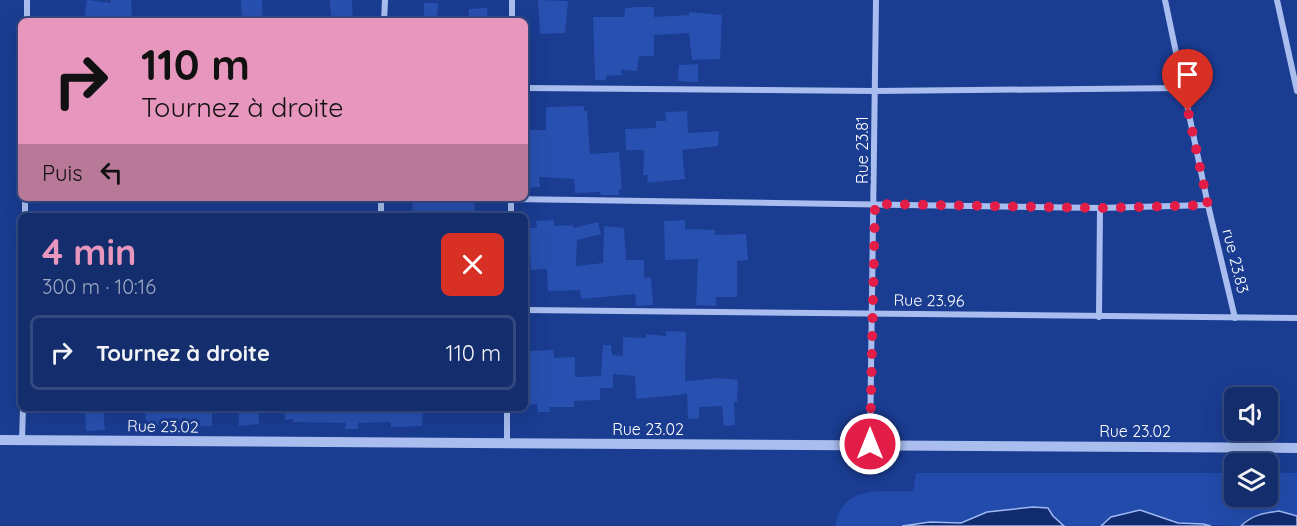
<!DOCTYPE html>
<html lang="fr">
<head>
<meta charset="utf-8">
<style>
	:root { --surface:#142d6d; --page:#1d3572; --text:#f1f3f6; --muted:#9da8c2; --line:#334980; --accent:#e797bd }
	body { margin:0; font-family:Quicksand,sans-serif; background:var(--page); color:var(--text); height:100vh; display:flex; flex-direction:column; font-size:22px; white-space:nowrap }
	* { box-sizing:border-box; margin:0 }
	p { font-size:20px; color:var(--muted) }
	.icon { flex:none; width:33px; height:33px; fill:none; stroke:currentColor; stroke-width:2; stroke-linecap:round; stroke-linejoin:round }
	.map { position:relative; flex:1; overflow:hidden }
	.sheet { position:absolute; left:18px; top:213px; width:510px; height:198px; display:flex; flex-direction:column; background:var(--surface); border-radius:9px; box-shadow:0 6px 24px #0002,0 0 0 2px var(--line) }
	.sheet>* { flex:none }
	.guide { position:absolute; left:18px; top:18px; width:510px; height:183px; border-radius:9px; box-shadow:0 6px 24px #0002,0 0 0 2px var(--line); background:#e797bd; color:#111; overflow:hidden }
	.tools { position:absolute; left:1224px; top:387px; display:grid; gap:12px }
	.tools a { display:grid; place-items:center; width:54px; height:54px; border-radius:9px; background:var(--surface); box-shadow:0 6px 24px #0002,0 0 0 2px var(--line); font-size:30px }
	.pin { position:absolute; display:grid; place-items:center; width:51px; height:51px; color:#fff; margin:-62px -26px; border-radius:50% 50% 50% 0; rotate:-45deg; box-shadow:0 0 6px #0007 }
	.pin .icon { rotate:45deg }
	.me { position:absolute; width:66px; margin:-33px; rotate:0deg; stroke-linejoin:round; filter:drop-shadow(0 0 4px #0008) }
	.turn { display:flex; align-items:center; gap:21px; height:126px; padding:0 24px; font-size:27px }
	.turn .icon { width:78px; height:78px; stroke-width:2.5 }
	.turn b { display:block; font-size:42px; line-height:51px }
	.then { display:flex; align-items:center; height:57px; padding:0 24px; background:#0003; gap:12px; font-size:22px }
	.round { display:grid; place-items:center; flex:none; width:63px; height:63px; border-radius:9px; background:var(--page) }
	.headline { display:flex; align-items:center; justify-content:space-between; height:102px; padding:0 24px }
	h1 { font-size:36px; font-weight:700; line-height:45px; color:var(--accent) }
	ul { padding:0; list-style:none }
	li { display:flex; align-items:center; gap:18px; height:75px; margin:0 12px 9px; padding:0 12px; border:3px solid var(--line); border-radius:9px }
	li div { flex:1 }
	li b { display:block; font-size:22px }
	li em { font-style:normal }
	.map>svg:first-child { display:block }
	.green { fill:#224bab }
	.water { fill:#112b6f; stroke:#9cb7f1; stroke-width:1.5 }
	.building { fill:#2850b0 }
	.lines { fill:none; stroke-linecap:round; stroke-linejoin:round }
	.minor { stroke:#a9beef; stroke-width:6 }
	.tertiary { stroke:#a9beef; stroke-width:10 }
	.route { stroke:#e11d48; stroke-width:10; stroke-dasharray:0 18 }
	.labels { text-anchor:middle; stroke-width:6; stroke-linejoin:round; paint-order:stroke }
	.street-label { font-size:16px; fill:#fff; stroke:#1a3c91 }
</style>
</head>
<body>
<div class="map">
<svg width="1297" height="526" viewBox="0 0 1297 526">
	<rect width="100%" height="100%" fill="#1a3c91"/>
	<path class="green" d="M916,473H1234V496H1268V473H1297V516C1278,511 1256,512 1241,526L1178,524L1165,521L1151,513L1111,517L1101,526H1064L1053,516L1048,508L987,512L961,523L930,522L902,526H835C843,484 879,492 913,491Z"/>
	<g class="water">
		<polygon points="1033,507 1048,508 1053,516 1064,526 902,526 930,522 961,523 987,512"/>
		<polygon points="1140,510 1178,523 1203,524 1211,526 1101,526 1111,517"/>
		<path d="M1279,511L1297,516V526H1241C1252,515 1264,513 1279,511Z"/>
	</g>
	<g class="building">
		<polygon points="87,0 111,3 111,0 131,0 132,20 101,20 101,18 85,16"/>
		<polygon points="241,0 262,0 263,21 242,21"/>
		<polygon points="330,0 352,0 353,21 331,21"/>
		<polygon points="538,0 568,1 565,33 540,34"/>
		<polygon points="424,3 438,3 437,21 424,21"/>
		<polygon points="637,7 654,7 654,17 689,15 689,12 722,15 720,59 692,60 689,33 654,35 654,56 639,56 637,71 621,70 622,75 606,76 606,80 595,80 593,17 624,17 625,8"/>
		<polygon points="487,8 488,21 469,21 469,9"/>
		<polygon points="698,64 698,82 678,81 679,65"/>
		<polygon points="584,106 584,111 587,111 590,154 619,152 622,189 619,189 619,195 601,195 600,192 575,193 574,179 539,177 540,187 525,188 525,130 546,130 546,107"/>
		<polygon points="687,111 688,133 719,131 718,146 682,150 685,179 647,183 648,175 643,175 644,150 626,150 625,129 656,128 656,121 666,121 665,112"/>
		<polygon points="413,198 474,200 475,211 412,216"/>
		<polygon points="554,220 554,226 573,225 573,228 598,222 601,234 577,240 576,266 603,263 604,226 624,228 626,260 644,260 644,278 651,277 653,305 636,306 635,294 581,299 580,290 548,291 547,269 531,270 529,228 537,228 536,221"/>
		<polygon points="685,220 685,229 715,230 715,235 746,234 748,260 737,261 737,297 716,297 716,306 696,305 698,259 665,260 664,221"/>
		<polygon points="666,331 686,332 685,381 720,378 738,380 737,402 734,402 735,425 724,426 722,406 699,407 699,418 688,419 687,394 636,399 635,376 613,374 613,388 600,388 600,400 574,401 574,407 549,407 550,412 538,412 537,404 525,405 525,351 553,350 554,358 575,357 575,377 601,376 603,345 611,345 612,355 623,356 623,337 646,338 646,334 666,336"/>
		<polygon points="85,408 103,408 105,430 86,431"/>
		<polygon points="145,408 212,408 212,426 146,425"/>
		<polygon points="258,408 259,424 239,426 238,409"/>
		<polygon points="284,408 423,408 422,426 391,427 391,422 358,423 358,429 345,429 346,423 293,422 293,419 285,420"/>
	</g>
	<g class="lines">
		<g class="minor">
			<polyline points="27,0 27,21"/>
			<polyline points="1165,0 1208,205 1235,318"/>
			<polyline points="1277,0 1297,91"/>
			<polyline points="384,21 385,0"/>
			<polyline points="512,21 512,0"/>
			<polyline points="525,88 875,91 1183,88"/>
			<polyline points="312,198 381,199"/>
			<polyline points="511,199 1100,208 1208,205"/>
			<polyline points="25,216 25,198"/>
			<polyline points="381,216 381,198"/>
			<polyline points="511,216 511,198"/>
			<polyline points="525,310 1297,318"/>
			<polyline points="1099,317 1100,208"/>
			<polyline points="22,440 23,408"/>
			<polyline points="507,444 507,408"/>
			<polyline points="870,444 876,0"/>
		</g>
		<polyline class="tertiary" points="0,440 1297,448"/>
	</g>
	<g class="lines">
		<polyline class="route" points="870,444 875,204 1100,208 1208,205 1188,111"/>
	</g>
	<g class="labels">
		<g class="street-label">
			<text transform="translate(862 150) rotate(-90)" y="6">Rue 23.81</text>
			<text transform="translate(1236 261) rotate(76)" y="6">rue 23.83</text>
			<text transform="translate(929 300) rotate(1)" y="6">Rue 23.96</text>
			<text transform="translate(163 426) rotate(1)" y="6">Rue 23.02</text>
			<text x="648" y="435">Rue 23.02</text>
			<text x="1135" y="437">Rue 23.02</text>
		</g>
	</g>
</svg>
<div class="tools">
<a><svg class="icon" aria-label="sound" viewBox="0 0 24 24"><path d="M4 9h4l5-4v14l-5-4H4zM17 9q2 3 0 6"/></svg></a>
<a><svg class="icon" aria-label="layers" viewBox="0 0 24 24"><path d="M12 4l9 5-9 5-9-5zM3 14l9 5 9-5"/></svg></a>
</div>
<div class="pin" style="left:1188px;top:111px;background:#d93025"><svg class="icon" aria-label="arrive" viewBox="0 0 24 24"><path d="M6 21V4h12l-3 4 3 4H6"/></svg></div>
<svg class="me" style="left:870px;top:444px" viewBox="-20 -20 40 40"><circle r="17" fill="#e11d48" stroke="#fff" stroke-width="3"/><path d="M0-11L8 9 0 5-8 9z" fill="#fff"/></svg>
<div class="guide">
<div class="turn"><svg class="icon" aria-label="right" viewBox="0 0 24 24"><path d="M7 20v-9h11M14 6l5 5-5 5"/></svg><div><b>110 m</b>Tournez à droite</div></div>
<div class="then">Puis<svg class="icon" aria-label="left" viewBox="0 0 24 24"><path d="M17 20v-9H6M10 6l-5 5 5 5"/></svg></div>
</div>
<section class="sheet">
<div class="headline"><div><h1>4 min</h1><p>300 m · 10:16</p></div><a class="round" style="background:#d93025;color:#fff"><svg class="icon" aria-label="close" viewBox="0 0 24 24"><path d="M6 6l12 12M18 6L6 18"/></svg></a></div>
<ul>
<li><svg class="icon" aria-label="right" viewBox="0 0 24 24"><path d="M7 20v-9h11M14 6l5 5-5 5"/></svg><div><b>Tournez à droite</b></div><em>110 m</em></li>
</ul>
</section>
</div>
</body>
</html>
